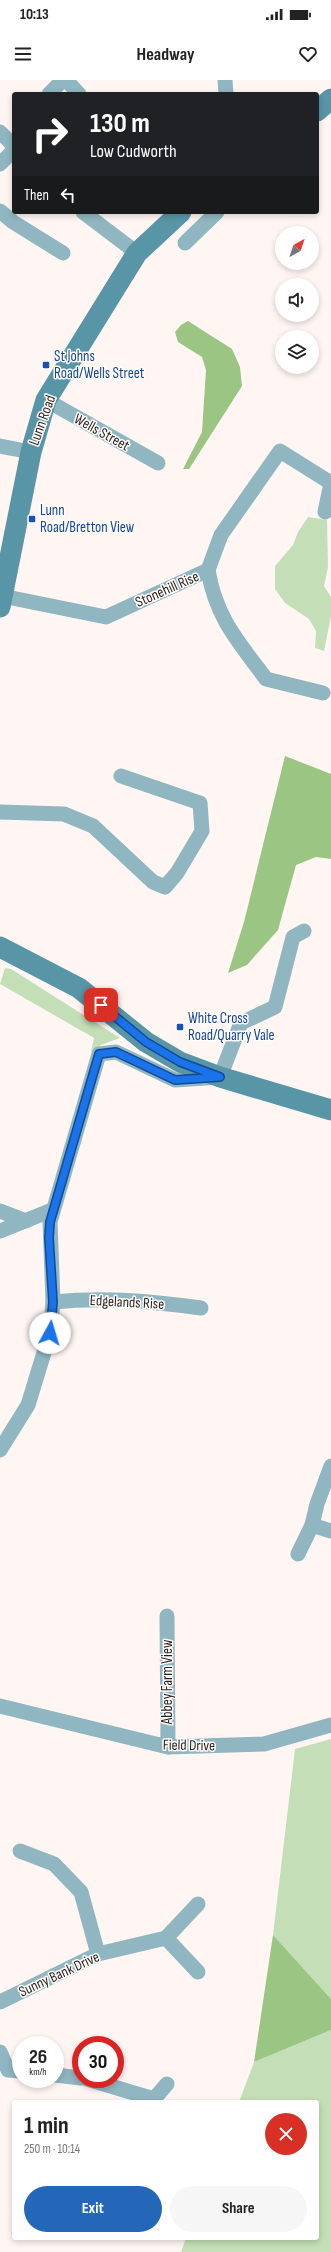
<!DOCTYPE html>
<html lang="en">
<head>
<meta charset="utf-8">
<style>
	:root { --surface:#fff; --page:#f6f6f6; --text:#222; --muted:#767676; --accent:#2467b8 }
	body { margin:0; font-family:"Sofia Sans Condensed",sans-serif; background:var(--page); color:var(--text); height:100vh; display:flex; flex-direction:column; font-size:15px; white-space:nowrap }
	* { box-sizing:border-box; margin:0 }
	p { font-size:13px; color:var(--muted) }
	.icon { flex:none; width:22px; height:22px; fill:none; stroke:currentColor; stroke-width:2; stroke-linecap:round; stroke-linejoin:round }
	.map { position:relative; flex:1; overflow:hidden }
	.details { position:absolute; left:12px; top:2020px; width:307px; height:140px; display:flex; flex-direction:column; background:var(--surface); border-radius:4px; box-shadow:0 2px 6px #0003 }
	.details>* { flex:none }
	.hud { position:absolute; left:12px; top:12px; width:307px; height:122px; border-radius:4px; box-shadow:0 2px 6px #0003; background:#202124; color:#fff; overflow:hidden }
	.needle { width:26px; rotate:40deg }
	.fabs { position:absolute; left:275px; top:146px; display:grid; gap:8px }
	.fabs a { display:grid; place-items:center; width:44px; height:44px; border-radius:50%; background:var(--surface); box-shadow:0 2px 6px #0003; font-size:20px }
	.speed { position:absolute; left:12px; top:1956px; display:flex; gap:8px; font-size:20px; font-weight:700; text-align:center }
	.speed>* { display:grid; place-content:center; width:52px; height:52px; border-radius:50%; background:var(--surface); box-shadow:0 2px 6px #0003; line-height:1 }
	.speed small { font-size:10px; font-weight:400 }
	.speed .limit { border:6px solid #d22; background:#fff; color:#111 }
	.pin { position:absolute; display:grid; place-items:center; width:34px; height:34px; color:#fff; margin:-17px; border-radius:8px; box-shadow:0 2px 6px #0006 }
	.me { position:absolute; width:44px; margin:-22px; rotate:6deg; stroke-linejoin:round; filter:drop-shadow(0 0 3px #0008) }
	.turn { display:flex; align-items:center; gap:14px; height:84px; padding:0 12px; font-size:18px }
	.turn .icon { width:52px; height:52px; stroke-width:2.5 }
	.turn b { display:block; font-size:28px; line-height:34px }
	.then { display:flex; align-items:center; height:38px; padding:0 12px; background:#0003; gap:8px; font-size:15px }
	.round { display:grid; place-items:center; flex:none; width:42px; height:42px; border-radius:21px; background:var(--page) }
	.head { display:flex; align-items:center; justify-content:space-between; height:68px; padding:0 12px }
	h1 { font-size:24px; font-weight:700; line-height:30px }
	.button { display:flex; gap:8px; margin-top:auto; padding:8px 12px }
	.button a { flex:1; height:46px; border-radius:24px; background:var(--accent); color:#fff; font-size:16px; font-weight:700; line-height:46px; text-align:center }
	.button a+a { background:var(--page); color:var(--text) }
	.status { display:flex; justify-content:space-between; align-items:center; height:28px; padding:0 20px; background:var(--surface); direction:ltr }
	.status svg { height:11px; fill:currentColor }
	header { display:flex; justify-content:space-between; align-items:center; height:52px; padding:0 12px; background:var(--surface); font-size:18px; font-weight:700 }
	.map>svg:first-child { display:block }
	.green { fill:#c4dfb7 }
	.forest { fill:#9ac583 }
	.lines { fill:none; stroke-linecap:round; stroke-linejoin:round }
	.street { stroke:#8fb6c1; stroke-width:15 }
	.secondary { stroke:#5895a6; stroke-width:21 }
	.route-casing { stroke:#114b97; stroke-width:10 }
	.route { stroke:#1a73e8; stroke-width:7 }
	.transit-dot { fill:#1a4fb4; stroke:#fff; stroke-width:1.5 }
	.labels { text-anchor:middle; stroke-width:3; stroke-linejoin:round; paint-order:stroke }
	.transit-label { font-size:15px; fill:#164399; stroke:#fff; text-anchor:start }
	.street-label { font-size:15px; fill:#2b1d17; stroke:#fff }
</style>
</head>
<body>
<div class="status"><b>10:13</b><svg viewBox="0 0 49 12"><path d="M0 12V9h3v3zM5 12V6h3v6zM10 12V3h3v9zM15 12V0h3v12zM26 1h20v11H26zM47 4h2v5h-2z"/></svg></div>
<header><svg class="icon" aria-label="menu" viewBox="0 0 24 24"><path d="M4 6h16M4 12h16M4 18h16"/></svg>Headway<svg class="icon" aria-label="heart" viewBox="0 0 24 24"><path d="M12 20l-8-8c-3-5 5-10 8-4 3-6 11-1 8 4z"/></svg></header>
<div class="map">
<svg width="331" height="2172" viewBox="0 0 331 2172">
	<rect width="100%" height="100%" fill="#fff6f3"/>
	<g class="green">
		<polygon points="308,437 327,440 328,487 324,506 331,517 331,536 324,571 315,568 316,551 309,539 285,523 275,509 275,486 293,465 298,452"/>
		<polygon points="5,888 11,889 120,958 101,965 91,972 94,958 0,904"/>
		<polygon points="331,1659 331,1919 273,1855 295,1669"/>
		<polygon points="331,1950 331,2172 181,2172 186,2158 317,2158 317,2022 239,2022 254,1982"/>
	</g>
	<g class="forest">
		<polygon points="188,241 232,269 240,287 242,306 189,389 183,389 202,352 206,290 202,277 178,262 175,252 181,245"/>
		<polygon points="285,676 331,694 331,779 316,777 296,785 278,850 247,885 228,893 244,842"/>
		<polygon points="273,1855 331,1919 331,1950 254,1982"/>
	</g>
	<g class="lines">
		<g class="street">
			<polyline points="66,0 79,14"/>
			<polyline points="225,0 226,14"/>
			<polyline points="49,14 63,0"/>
			<polyline points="0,52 14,66"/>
			<polyline points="0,84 14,70"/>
			<polyline points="0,131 13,142 63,173"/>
			<polyline points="83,132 137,173"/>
			<polyline points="185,163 217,132"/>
			<polyline points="46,320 158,383"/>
			<polyline points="0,366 31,372"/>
			<path d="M208,490C216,538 238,561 266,599L323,613"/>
			<polyline points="2,516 106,537 208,490 221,455 280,371 331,403 325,432"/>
			<polyline points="0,732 64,734 93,746 153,802 165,807 177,793 202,751 200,723 121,696"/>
			<polyline points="0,1131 26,1141"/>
			<polyline points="0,1151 52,1130"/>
			<path d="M53,1222C104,1217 150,1221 201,1228"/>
			<polyline points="0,1370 28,1325 50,1253 53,1222 50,1142 99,974 116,972 175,1000 220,997 241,943 275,927 293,857 304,851"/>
			<polyline points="312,1445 331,1451"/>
			<polyline points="298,1474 312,1445 317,1424 331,1386"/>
			<polyline points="167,1536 168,1667"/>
			<polyline points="0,1626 168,1667 264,1664 331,1645"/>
			<polyline points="20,1771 54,1784 81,1812 98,1874"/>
			<polyline points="166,1858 198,1892"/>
			<polyline points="0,1922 98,1874 166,1858 198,1824"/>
			<polyline points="0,1972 8,1990 21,1991"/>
			<polyline points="55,1995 81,1998"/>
			<polyline points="87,1999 154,2019 167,2004"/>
		</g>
		<g class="secondary">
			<polyline points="317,31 331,19"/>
			<polyline points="0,527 31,372 46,320 137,173 181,132"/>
			<polyline points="0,867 79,908 146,962 180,982 220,997 331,1030"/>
		</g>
	</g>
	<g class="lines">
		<g class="route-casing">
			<polyline id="route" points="50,1253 53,1222 49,1158 50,1142 99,974 116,972 175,1000 220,997 180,982 146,962 101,925"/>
		</g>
		<use href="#route" class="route"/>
	</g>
	<g class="transit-dot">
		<rect x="42" y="281" width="8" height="8" rx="2"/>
		<rect x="28" y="435" width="8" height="8" rx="2"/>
		<rect x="176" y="943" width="8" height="8" rx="2"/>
	</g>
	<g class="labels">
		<g class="transit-label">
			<text x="54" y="281">St Johns<tspan x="54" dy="17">Road/Wells Street</tspan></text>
			<text x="40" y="435">Lunn<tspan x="40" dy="17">Road/Bretton View</tspan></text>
			<text x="188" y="943">White Cross<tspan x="188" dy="17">Road/Quarry Vale</tspan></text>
		</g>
		<g class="street-label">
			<text transform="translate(42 340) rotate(-70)" y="5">Lunn Road</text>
			<text transform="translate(102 352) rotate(29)" y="5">Wells Street</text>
			<text transform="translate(167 509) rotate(-24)" y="5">Stonehill Rise</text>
			<text transform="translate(127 1222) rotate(3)" y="5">Edgelands Rise</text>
			<text transform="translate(167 1602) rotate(-90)" y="5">Abbey Farm View</text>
			<text transform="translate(189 1665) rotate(1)" y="5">Field Drive</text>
			<text transform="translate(59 1894) rotate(-25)" y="5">Sunny Bank Drive</text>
		</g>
	</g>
</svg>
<div class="fabs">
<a><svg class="needle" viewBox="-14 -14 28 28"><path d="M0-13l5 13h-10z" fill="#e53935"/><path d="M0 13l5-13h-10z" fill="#767676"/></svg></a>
<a><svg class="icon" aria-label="sound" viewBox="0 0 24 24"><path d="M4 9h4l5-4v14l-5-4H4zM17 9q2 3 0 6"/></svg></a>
<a><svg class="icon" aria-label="layers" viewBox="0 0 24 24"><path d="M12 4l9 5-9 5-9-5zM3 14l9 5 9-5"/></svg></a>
</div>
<div class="speed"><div>26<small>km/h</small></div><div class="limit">30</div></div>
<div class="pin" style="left:101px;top:925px;background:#d93025"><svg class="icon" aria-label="arrive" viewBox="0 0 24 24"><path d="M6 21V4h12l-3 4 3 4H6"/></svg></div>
<svg class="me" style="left:50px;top:1253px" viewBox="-20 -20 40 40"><circle r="19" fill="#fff"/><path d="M0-13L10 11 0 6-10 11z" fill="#1a73e8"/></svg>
<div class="hud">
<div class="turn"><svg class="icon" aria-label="right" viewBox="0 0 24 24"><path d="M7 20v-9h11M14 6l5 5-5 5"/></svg><div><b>130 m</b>Low Cudworth</div></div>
<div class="then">Then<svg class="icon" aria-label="left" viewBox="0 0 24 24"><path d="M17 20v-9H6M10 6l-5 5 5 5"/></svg></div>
</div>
<section class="details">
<div class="head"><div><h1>1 min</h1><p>250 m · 10:14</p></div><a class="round" style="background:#d93025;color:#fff"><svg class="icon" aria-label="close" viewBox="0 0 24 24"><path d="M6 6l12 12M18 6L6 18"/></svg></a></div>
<div class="button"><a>Exit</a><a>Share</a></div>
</section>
</div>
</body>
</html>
